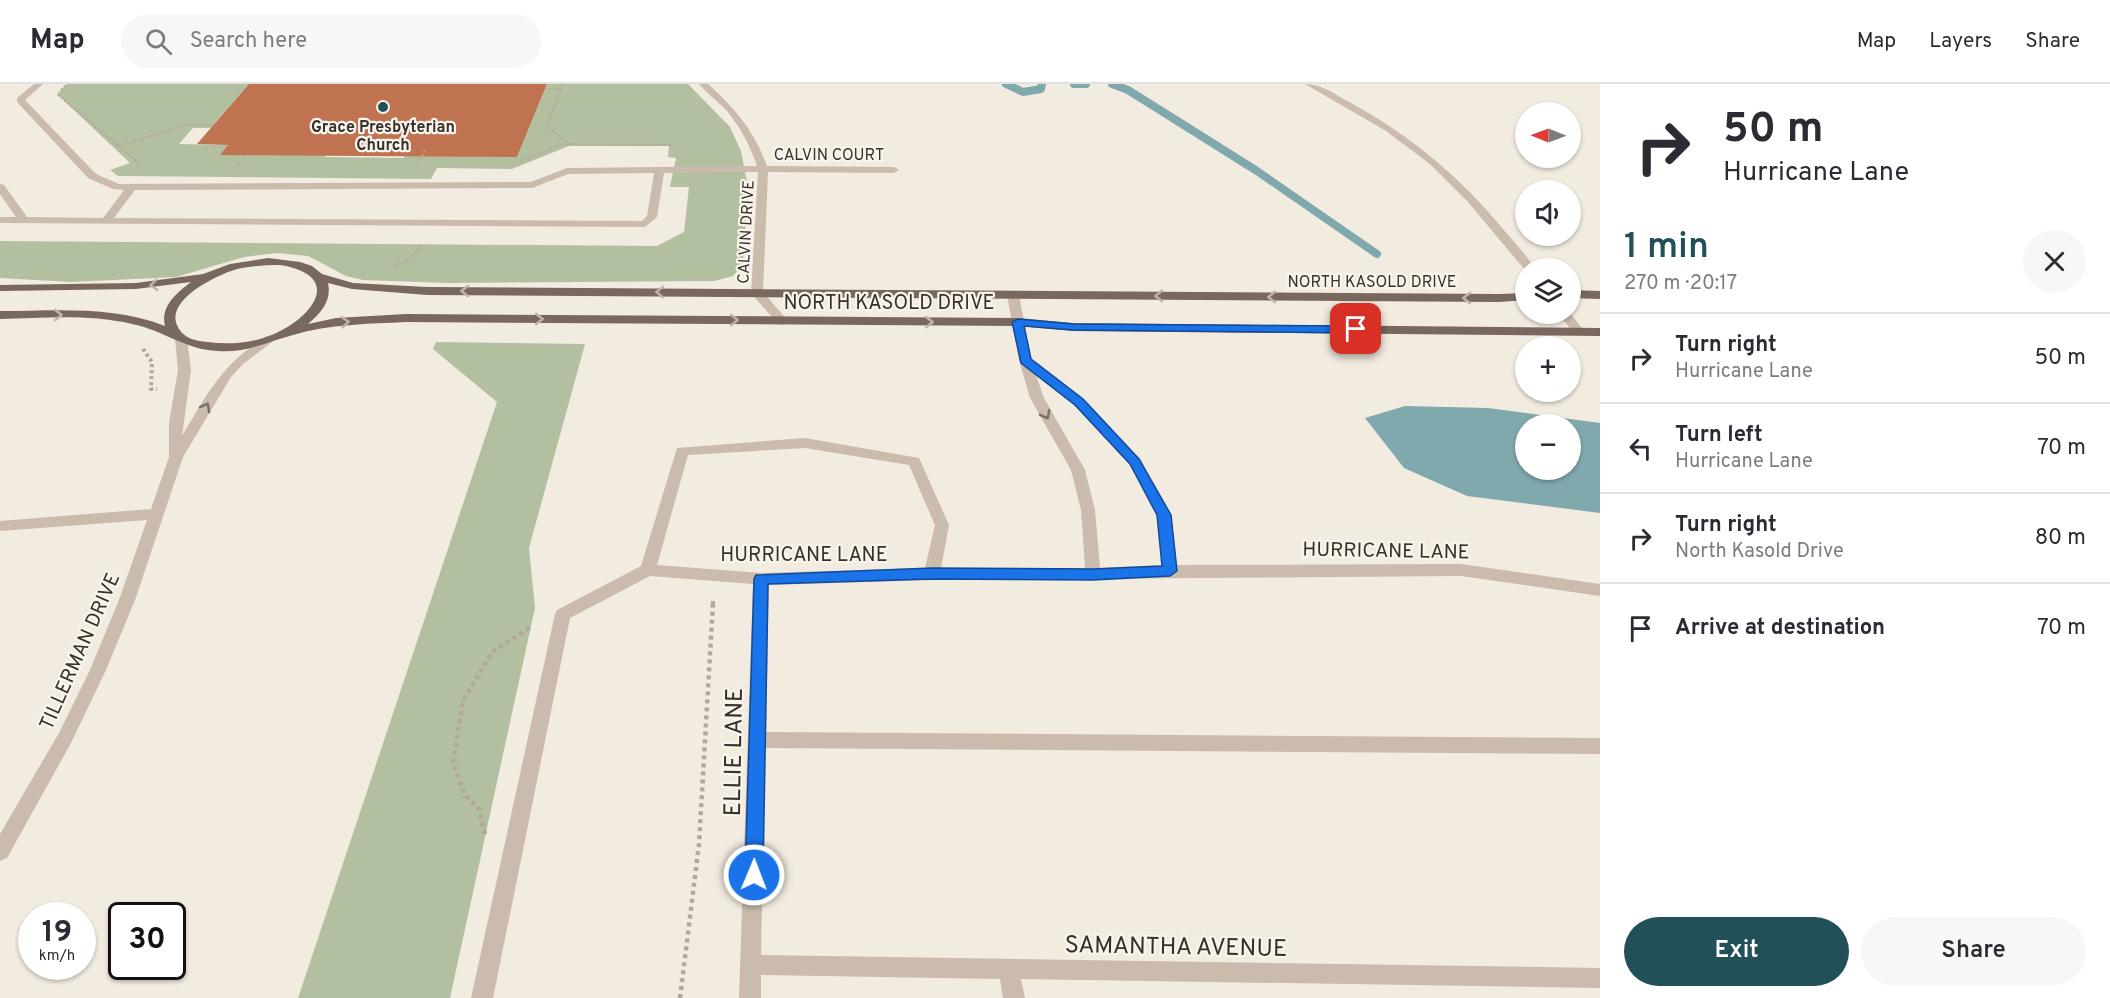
<!DOCTYPE html>
<html lang="en">
<head>
<meta charset="utf-8">
<style>
	:root { --surface:#fff; --page:#f7f7f7; --text:#2b2b33; --muted:#7c7c81; --line:#e1e1e2; --accent:#225058 }
	body { margin:0; font-family:Overpass,sans-serif; background:var(--page); color:var(--text); height:100vh; display:flex; flex-direction:column; font-size:22px; white-space:nowrap }
	* { box-sizing:border-box; margin:0 }
	p { font-size:20px; color:var(--muted) }
	.icon { flex:none; width:33px; height:33px; fill:none; stroke:currentColor; stroke-width:2; stroke-linecap:round; stroke-linejoin:round }
	.map { position:relative; flex:1; overflow:hidden }
	.drawer { display:flex; flex-direction:column; background:var(--surface); width:510px }
	.drawer>* { flex:none }
	.banner { background:#fff; color:var(--text); overflow:hidden }
	.needle { width:39px; rotate:271deg }
	.buttons { position:absolute; left:1515px; top:18px; display:grid; gap:12px }
	.buttons a { display:grid; place-items:center; width:66px; height:66px; border-radius:50%; background:var(--surface); box-shadow:0 2px 4px #0004; font-size:30px }
	.speed { position:absolute; left:18px; top:818px; display:flex; gap:12px; font-size:30px; font-weight:700; text-align:center }
	.speed>* { display:grid; place-content:center; width:78px; height:78px; border-radius:50%; background:var(--surface); box-shadow:0 2px 4px #0004; line-height:1 }
	.speed small { font-size:15px; font-weight:400 }
	.speed .limit { border:3px solid #111; border-radius:9px; background:#fff; color:#111 }
	.pin { position:absolute; display:grid; place-items:center; width:51px; height:51px; color:#fff; margin:-26px; border-radius:12px; box-shadow:0 3px 9px #0006 }
	.me { position:absolute; width:66px; margin:-33px; rotate:1deg; stroke-linejoin:round; filter:drop-shadow(0 0 4px #0008) }
	.turn { display:flex; align-items:center; gap:21px; height:126px; padding:0 24px; font-size:27px }
	.turn .icon { width:78px; height:78px; stroke-width:2.5 }
	.turn b { display:block; font-size:42px; line-height:51px }
	.round { display:grid; place-items:center; flex:none; width:63px; height:63px; border-radius:32px; background:var(--page) }
	.overview { display:flex; align-items:center; justify-content:space-between; height:102px; padding:0 24px }
	h1 { font-size:36px; font-weight:600; line-height:45px; color:var(--accent) }
	.cta { display:flex; gap:12px; margin-top:auto; padding:12px 24px }
	.cta a { flex:1; height:69px; border-radius:36px; background:var(--accent); color:#fff; font-size:24px; font-weight:600; line-height:69px; text-align:center }
	.cta a+a { background:var(--page); color:var(--text) }
	ul { padding:0; list-style:none }
	li { display:flex; align-items:center; gap:18px; height:90px; padding:0 24px; border-top:2px solid var(--line) }
	li div { flex:1 }
	li b { display:block; font-size:22px }
	li em { font-style:normal }
	header { display:flex; align-items:center; gap:36px; box-sizing:border-box; height:84px; padding:0 30px; background:var(--surface); border-bottom:2px solid var(--line) }
	header strong { font-size:28px }
	nav { display:flex; gap:33px; margin-inline-start:auto; font-size:21px }
	.search { width:420px; height:54px; background:var(--page); display:flex; align-items:center; gap:15px; box-sizing:border-box; padding:0 21px; border-radius:33px; color:var(--muted); font-size:22px }
	main { display:flex; flex:1; min-height:0 }
	.map>svg:first-child { display:block }
	.green { fill:#b3c0a0 }
	.water { fill:#80a9ad; fill-rule:evenodd }
	.lines { fill:none; stroke-linecap:round; stroke-linejoin:round }
	.stream { stroke:#80a9ad; stroke-width:8 }
	.building { fill:#bf7351 }
	.path-far2 { stroke:#b5a696; stroke-width:2; stroke-dasharray:2 2; stroke-linecap:butt }
	.path-far1 { stroke:#b5a696; stroke-width:4; stroke-dasharray:3 3; stroke-linecap:butt }
	.path { stroke:#b5a696; stroke-width:4.5; stroke-dasharray:4 4; stroke-linecap:butt }
	.minor { fill:#cabbac; fill-rule:evenodd }
	.major { fill:#79685d; fill-rule:evenodd }
	.oneway { stroke:#bfb5ac }
	.oneway2 { stroke:#7a6f65 }
	.route { fill:#1a73e8; stroke:#114b97; stroke-width:1.5 }
	.poi-dot { fill:#225058; stroke:#f9f4ec; stroke-width:2 }
	.labels { text-anchor:middle; stroke-width:4.5; stroke-linejoin:round; paint-order:stroke }
	.far-poi-label { font-size:16px; font-weight:bold; fill:#38302b; stroke:#f9f4ec }
	.far-street-label { font-size:16px; fill:#38302b; stroke:#f9f4ec }
	.street-label { font-size:20px; fill:#38302b; stroke:#f9f4ec }
	.near-street-label { font-size:24px; fill:#38302b; stroke:#f9f4ec }
</style>
</head>
<body>
<header>
<strong>Map</strong>
<div class="search"><svg class="icon" aria-label="search" viewBox="0 0 24 24"><circle cx="10" cy="10" r="6"/><path d="M15 15l6 6"/></svg>Search here</div>
<nav><a>Map</a><a>Layers</a><a>Share</a></nav>
</header>
<main>
<div class="map">
<svg width="1600" height="914" viewBox="0 0 1600 914">
	<rect width="100%" height="100%" fill="#f2ebe0"/>
	<g class="green">
		<polygon points="67,0 249,0 214,40 215,44 193,44 179,60 228,61 221,71 273,71 281,61 332,61 325,73 404,74 414,56 517,73 547,0 688,0 730,43 741,67 748,103 743,180 733,192 714,197 448,199 363,196 346,192 308,172 277,169 244,173 176,193 71,198 0,194 0,157 657,162 684,148 689,103 670,103 676,74 668,73 669,62 569,62 512,85 437,84 431,95 118,92 110,86 130,79 57,10"/>
		<polygon points="436,258 585,260 529,464 535,524 531,542 450,914 298,914 497,318 433,265"/>
	</g>
	<path class="water" d="M1405,322L1488,324L1600,339V429L1467,412L1404,384L1365,334ZM1526,340H1570V386H1526Z"/>
	<g class="lines">
		<g class="stream">
			<polyline points="1006,0 1023,8 1041,5 1042,0"/>
			<polyline points="1074,0 1086,0"/>
			<polyline points="1112,0 1128,6 1257,87 1377,170"/>
		</g>
	</g>
	<polygon class="building" points="249,0 547,0 517,73 220,71 228,61 197,60"/>
	<g class="lines">
		<g class="path-far2">
			<polyline points="563,0 547,42 569,60"/>
			<polyline points="545,5 561,5"/>
			<polyline points="61,6 67,0"/>
			<polyline points="58,11 139,79"/>
			<polyline points="119,62 185,41 214,41"/>
			<polyline points="520,77 563,60 672,61"/>
			<polyline points="418,79 425,66"/>
			<polyline points="239,80 245,71"/>
			<polyline points="395,181 410,175 422,161"/>
		</g>
		<g class="path-far1">
			<polyline points="143,265 152,278 151,305 157,305"/>
			<polyline points="713,520 713,514"/>
		</g>
		<g class="path">
			<polyline points="485,750 479,726 464,710 453,678 463,617 492,568 532,542"/>
			<polyline points="680,914 699,760 713,519"/>
		</g>
		<g class="minor">
			<path d="M34,0H43L25,16L96,90L119,100L531,98L567,84L757,82C750,62 741,44 727,27C718,17 707,10 699,0H708C735,24 755,48 767,82L894,83L899,86L894,89L768,88L763,208L788,237L782,241L778,240L751,209L758,88L664,89L657,133L645,143L0,139V133H16L0,110V100L4,101L27,133L103,134L124,106L113,105L88,94L17,18V14ZM654,89L647,132L642,137L114,134L135,106L532,104L568,90Z"/>
			<path d="M1305,0C1322,0 1336,11 1351,19C1411,52 1459,92 1503,145C1513,157 1527,171 1534,184L1525,186L1468,118L1430,80L1386,47Z"/>
			<path d="M1013,207L1019,211L1031,274L1084,315L1140,375L1171,431L1177,481L1461,480L1600,500V512L1461,492L932,496L769,501L766,648L1600,654V670L765,664L761,871L1600,884V904L1021,895L1025,914H1003L1000,895L761,891V914H739L753,500L650,492L570,534L493,914H471L555,530L557,526L641,482L677,364L805,354L919,374L949,441L941,484H1085L1081,426L1071,386L1030,314L1019,276L1007,211ZM1036,291L1074,321L1130,381L1157,431L1162,481L1100,484L1095,426L1085,386L1044,314ZM805,364L909,381L935,441L925,484L761,489L657,481L688,371Z"/>
			<polygon points="1570,229 1585,248 1583,251 1575,251 1559,230"/>
			<path d="M181,251L187,255L191,286L182,352C204,316 218,286 254,261C261,256 266,250 274,252L276,255L243,280L231,293L183,373L135,516L106,586L71,659L7,774L0,777V750L59,649L90,586L119,516L147,436L0,447V437L151,425L169,373V339L178,286L175,255Z"/>
		</g>
		<g class="major">
			<path d="M268,174L300,178L312,182L322,190L353,199L427,203L1499,210L1526,209V216L1499,218L427,211L352,205L328,199C332,217 321,229 308,240L336,234L406,230L1018,234L1073,239L1600,244V252L1073,247L1018,242L406,238C368,240 330,240 293,251C267,258 246,269 218,267C186,266 163,246 132,240C89,230 44,234 0,235V227C54,227 113,221 165,242C160,222 177,209 191,198L136,205L0,207V201L136,199L203,190L230,180ZM280,181C343,191 315,232 274,250C253,259 230,261 207,258C197,257 185,255 179,245C161,218 215,192 234,186C249,182 265,181 280,181Z"/>
			<polygon points="1570,206 1600,207 1600,215 1570,214"/>
		</g>
	</g>
	<defs><path id="oneway-chevron" d="M-2-3.5L2.5 0L-2 3.5" fill="none" stroke-width="1.6" stroke-linecap="round" stroke-linejoin="round" transform="scale(1.5)"/></defs>
	<g class="oneway">
		<use href="#oneway-chevron" transform="translate(154 201) rotate(175)"/>
		<use href="#oneway-chevron" transform="translate(465 207) rotate(-180)"/>
		<use href="#oneway-chevron" transform="translate(660 208) rotate(-180)"/>
		<use href="#oneway-chevron" transform="translate(1159 212) rotate(-180)"/>
		<use href="#oneway-chevron" transform="translate(1272 213) rotate(-180)"/>
		<use href="#oneway-chevron" transform="translate(1467 214) rotate(-180)"/>
		<use href="#oneway-chevron" transform="translate(58 231)"/>
		<use href="#oneway-chevron" transform="translate(539 235)"/>
		<use href="#oneway-chevron" transform="translate(734 236)"/>
		<use href="#oneway-chevron" transform="translate(345 238) rotate(-5)"/>
		<use href="#oneway-chevron" transform="translate(929 238)"/>
	</g>
	<g class="oneway2">
		<use href="#oneway-chevron" transform="translate(206 323) rotate(-61)"/>
		<use href="#oneway-chevron" transform="translate(1046 331) rotate(62)"/>
	</g>
	<polygon class="route" points="1018,235 1073,240 1356,242 1362,245 1356,249 1073,246 1024,242 1031,275 1083,315 1139,375 1171,431 1177,487 1170,492 1093,496 932,495 768,500 763,791 760,797 754,799 748,797 745,791 754,495 756,491 932,484 1093,485 1162,482 1157,431 1130,380 1075,321 1021,279 1012,238"/>
	<circle class="poi-dot" cx="383" cy="23" r="6"/>
	<g class="labels">
		<g class="far-poi-label">
			<text x="383" y="48">Grace Presbyterian<tspan x="383" dy="18">Church</tspan></text>
		</g>
		<g class="far-street-label">
			<text x="829" y="76">CALVIN COURT</text>
			<text transform="translate(745 148) rotate(-87)" y="6">CALVIN DRIVE</text>
			<text x="1372" y="203">NORTH KASOLD DRIVE</text>
		</g>
		<g class="street-label">
			<text x="889" y="225">NORTH KASOLD DRIVE</text>
			<text transform="translate(1386 466) rotate(1)" y="7">HURRICANE LANE</text>
			<text x="804" y="477">HURRICANE LANE</text>
			<text transform="translate(79 567) rotate(-66)" y="7">TILLERMAN DRIVE</text>
		</g>
		<g class="near-street-label">
			<text transform="translate(733 668) rotate(-89)" y="8">ELLIE LANE</text>
			<text transform="translate(1176 862) rotate(1)" y="8">SAMANTHA AVENUE</text>
		</g>
	</g>
</svg>
<div class="buttons">
<a><svg class="needle" viewBox="-14 -14 28 28"><path d="M0-13l5 13h-10z" fill="#e53935"/><path d="M0 13l5-13h-10z" fill="#7c7c81"/></svg></a>
<a><svg class="icon" aria-label="sound" viewBox="0 0 24 24"><path d="M4 9h4l5-4v14l-5-4H4zM17 9q2 3 0 6"/></svg></a>
<a><svg class="icon" aria-label="layers" viewBox="0 0 24 24"><path d="M12 4l9 5-9 5-9-5zM3 14l9 5 9-5"/></svg></a>
<a>+</a>
<a>−</a>
</div>
<div class="speed"><div>19<small>km/h</small></div><div class="limit">30</div></div>
<div class="pin" style="left:1356px;top:245px;background:#d93025"><svg class="icon" aria-label="arrive" viewBox="0 0 24 24"><path d="M6 21V4h12l-3 4 3 4H6"/></svg></div>
<svg class="me" style="left:754px;top:791px" viewBox="-20 -20 40 40"><circle r="17" fill="#1a73e8" stroke="#fff" stroke-width="3"/><path d="M0-11L8 9 0 5-8 9z" fill="#fff"/></svg>
</div>
<section class="drawer">
<div class="banner">
<div class="turn"><svg class="icon" aria-label="right" viewBox="0 0 24 24"><path d="M7 20v-9h11M14 6l5 5-5 5"/></svg><div><b>50 m</b>Hurricane Lane</div></div>
</div>
<div class="overview"><div><h1>1 min</h1><p>270 m · 20:17</p></div><a class="round"><svg class="icon" aria-label="close" viewBox="0 0 24 24"><path d="M6 6l12 12M18 6L6 18"/></svg></a></div>
<ul>
<li><svg class="icon" aria-label="right" viewBox="0 0 24 24"><path d="M7 20v-9h11M14 6l5 5-5 5"/></svg><div><b>Turn right</b><p>Hurricane Lane</p></div><em>50 m</em></li>
<li><svg class="icon" aria-label="left" viewBox="0 0 24 24"><path d="M17 20v-9H6M10 6l-5 5 5 5"/></svg><div><b>Turn left</b><p>Hurricane Lane</p></div><em>70 m</em></li>
<li><svg class="icon" aria-label="right" viewBox="0 0 24 24"><path d="M7 20v-9h11M14 6l5 5-5 5"/></svg><div><b>Turn right</b><p>North Kasold Drive</p></div><em>80 m</em></li>
<li><svg class="icon" aria-label="arrive" viewBox="0 0 24 24"><path d="M6 21V4h12l-3 4 3 4H6"/></svg><div><b>Arrive at destination</b></div><em>70 m</em></li>
</ul>
<div class="cta"><a>Exit</a><a>Share</a></div>
</section>
</main>
</body>
</html>
